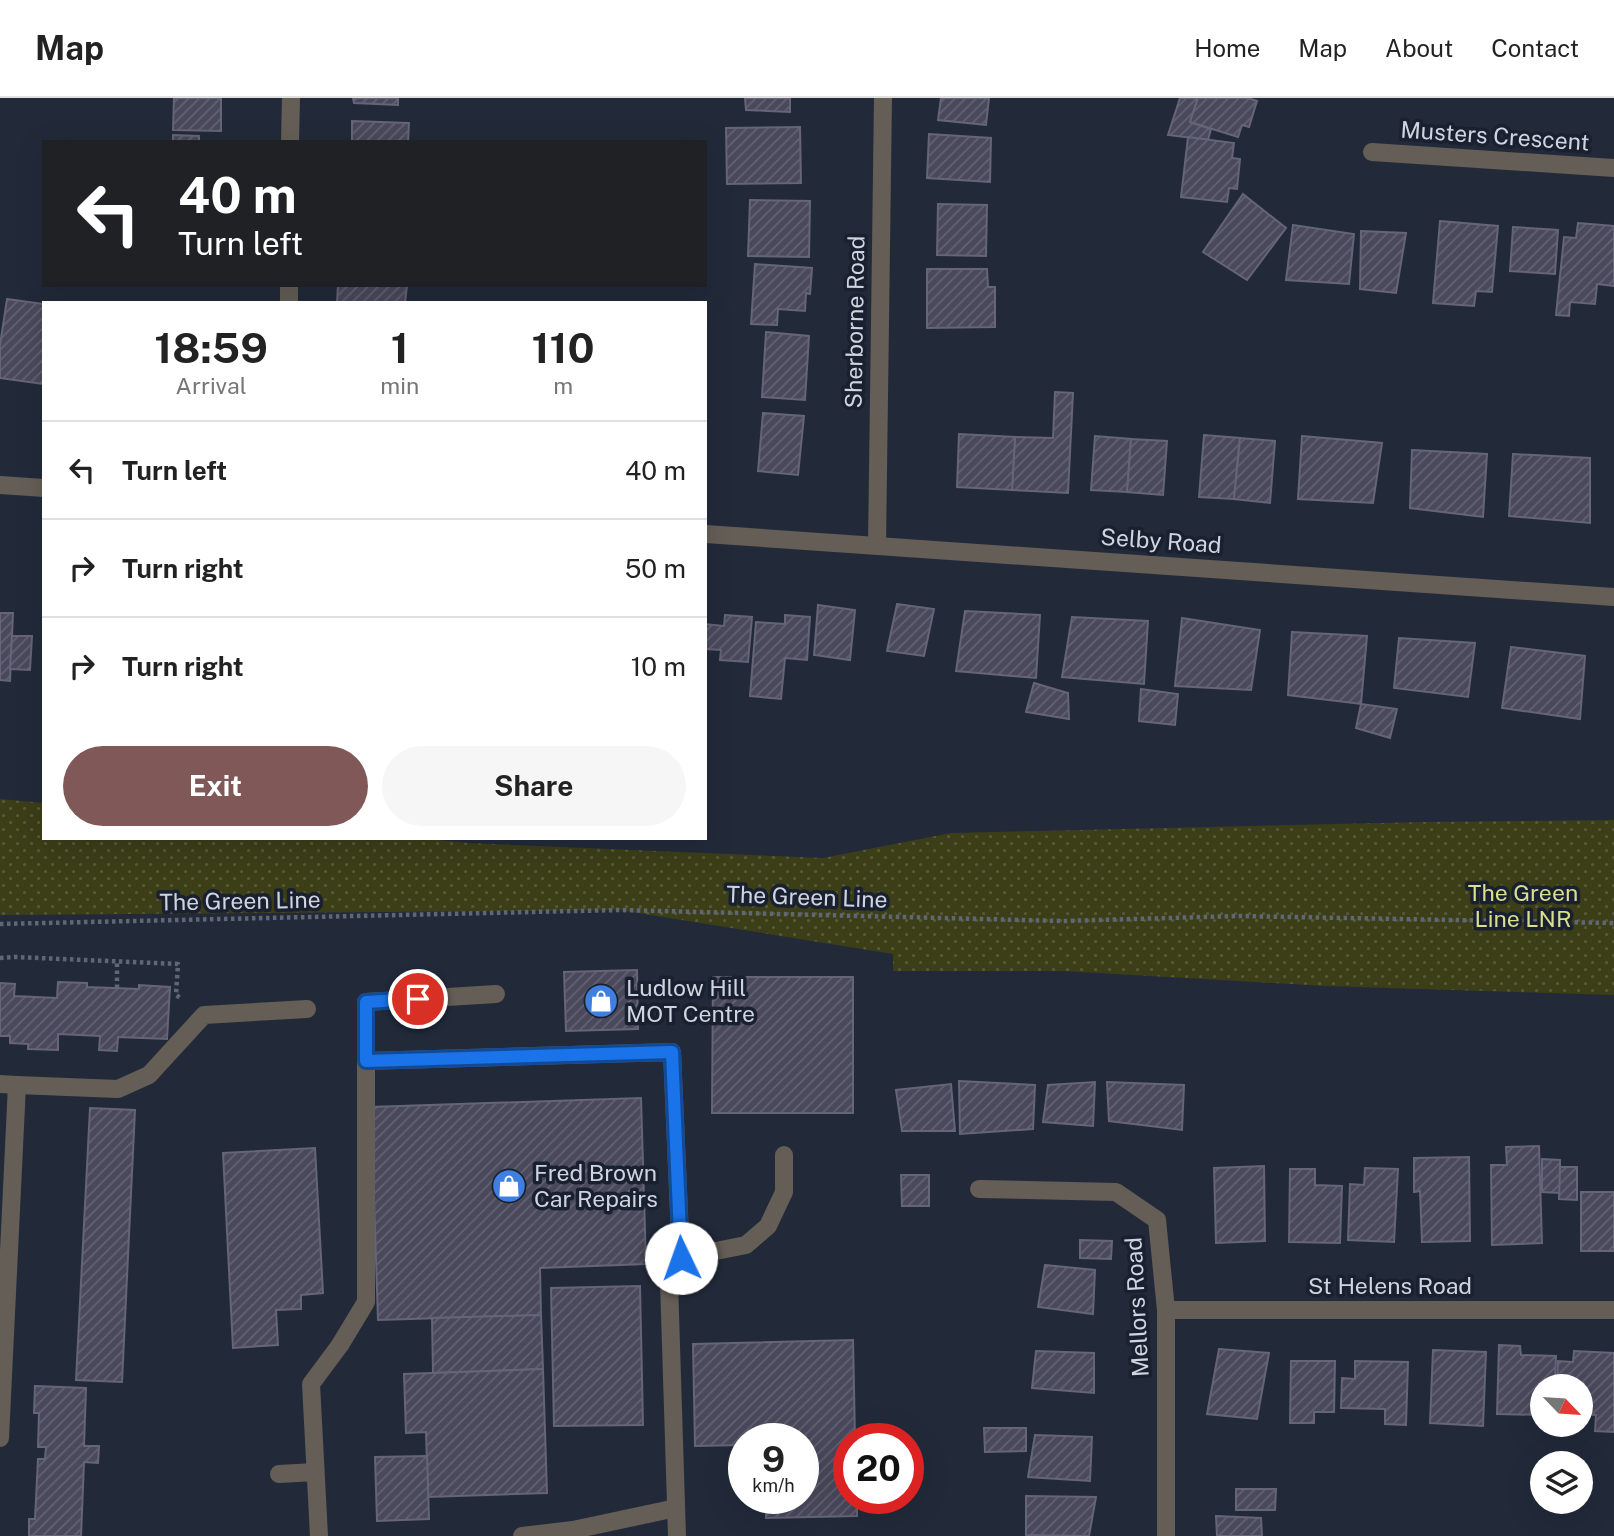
<!DOCTYPE html>
<html lang="en">
<head>
<meta charset="utf-8">
<style>
	:root { --surface:#fff; --page:#f6f6f6; --text:#222; --muted:#767676; --line:#e0e0e0; --accent:#815858 }
	body { margin:0; font-family:"Public Sans",sans-serif; background:var(--page); color:var(--text); height:100vh; display:flex; flex-direction:column; font-size:26px; white-space:nowrap }
	* { box-sizing:border-box; margin:0 }
	p { font-size:23px; color:var(--muted) }
	.icon { flex:none; width:38px; height:38px; fill:none; stroke:currentColor; stroke-width:2; stroke-linecap:round; stroke-linejoin:round }
	.map { position:relative; flex:1; overflow:hidden }
	.side { position:absolute; left:42px; top:203px; width:665px; height:539px; display:flex; flex-direction:column; background:var(--surface); border-radius:0px; box-shadow:0 7px 28px #0002 }
	.side>* { flex:none }
	.guide { position:absolute; left:42px; top:42px; width:665px; height:147px; border-radius:0px; box-shadow:0 7px 28px #0002; background:#202124; color:#fff; overflow:hidden }
	.needle { width:46px; rotate:115deg }
	.tools { position:absolute; left:1530px; top:1276px; display:grid; gap:14px }
	.tools a { display:grid; place-items:center; width:63px; height:63px; border-radius:50%; background:var(--surface); box-shadow:0 7px 28px #0002; font-size:35px }
	.speed { position:absolute; left:728px; top:1325px; display:flex; gap:14px; font-size:35px; font-weight:700; text-align:center }
	.speed>* { display:grid; place-content:center; width:91px; height:91px; border-radius:50%; background:var(--surface); box-shadow:0 7px 28px #0002; line-height:1 }
	.speed small { font-size:18px; font-weight:400 }
	.speed .limit { border:10px solid #d22; background:#fff; color:#111 }
	.pin { position:absolute; display:grid; place-items:center; width:60px; height:60px; color:#fff; margin:-30px; border:4px solid #fff; border-radius:50%; box-shadow:0 2px 7px #0007 }
	.me { position:absolute; width:77px; margin:-38px; rotate:357deg; stroke-linejoin:round; filter:drop-shadow(0 0 5px #0008) }
	.turn { display:flex; align-items:center; gap:24px; height:147px; padding:0 21px; font-size:32px }
	.turn .icon { width:91px; height:91px; stroke-width:2.5 }
	.turn b { display:block; font-size:49px; line-height:60px }
	.eta { display:flex; justify-content:space-evenly; align-items:center; height:119px; text-align:center }
	.eta b { font-size:42px; font-weight:700; line-height:49px }
	.primary-button { display:flex; gap:14px; margin-top:auto; padding:14px 21px }
	.primary-button a { flex:1; height:80px; border-radius:42px; background:var(--accent); color:#fff; font-size:28px; font-weight:700; line-height:80px; text-align:center }
	.primary-button a+a { background:var(--page); color:var(--text) }
	ul { padding:0; list-style:none }
	li { display:flex; align-items:center; gap:21px; height:98px; padding:0 21px; border-top:2px solid var(--line) }
	li div { flex:1 }
	li b { display:block; font-size:26px }
	li em { font-style:normal }
	header { display:flex; align-items:center; gap:42px; box-sizing:border-box; height:98px; padding:0 35px; background:var(--surface); border-bottom:2px solid var(--line) }
	header strong { font-size:33px }
	nav { display:flex; gap:38px; margin-inline-start:auto; font-size:24px }
	.map>svg:first-child { display:block }
	.grass { fill:url(#grass-dots) }
	.building { fill:url(#building-hatch); stroke:#656478; stroke-width:2 }
	.lines { fill:none; stroke-linecap:round; stroke-linejoin:round }
	.path { stroke:#5f6774; stroke-width:4.5; stroke-dasharray:3.5 3.5; stroke-linecap:butt }
	.service { stroke:#645e56; stroke-width:18 }
	.minor { stroke:#645e56; stroke-width:18 }
	.route-casing { stroke:#114b97; stroke-width:18 }
	.route { stroke:#1a73e8; stroke-width:12 }
	.labels { text-anchor:middle; stroke-width:7; stroke-linejoin:round; paint-order:stroke }
	.street-label { font-size:23px; fill:#cfd5df; stroke:#192030 }
	.park-label { font-size:23px; fill:#d9df8f; stroke:#192030 }
	.poi-label { font-size:23px; fill:#cfd5df; stroke:#192030; text-anchor:start }
</style>
</head>
<body>
<header>
<strong>Map</strong>
<nav><a>Home</a><a>Map</a><a>About</a><a>Contact</a></nav>
</header>
<div class="map">
<svg width="1614" height="1438" viewBox="0 0 1614 1438">
	<defs>
		<pattern id="grass-dots" width="8" height="8" patternUnits="userSpaceOnUse" patternTransform="scale(1.75)"><rect width="8" height="8" fill="#3c3e18"/><path d="M2 2h.1M6 6h.1" fill="none" stroke="#575939" stroke-width="1.8" stroke-linecap="round"/></pattern>
		<pattern id="building-hatch" width="6" height="6" patternUnits="userSpaceOnUse" patternTransform="scale(1.75)"><rect width="6" height="6" fill="#4a495c"/><path d="M-1 1l2-2M0 6l6-6M5 7l2-2" fill="none" stroke="#636273"/></pattern>
	</defs>
	<rect width="100%" height="100%" fill="#222a3a"/>
	<polygon class="grass" points="0,701 44,705 44,740 417,740 468,745 823,760 951,735 1425,724 1614,722 1614,897 1325,888 1064,873 893,873 893,856 620,812 0,817"/>
	<g class="building">
		<polygon points="174,0 221,0 221,33 173,32"/>
		<polygon points="353,0 398,0 398,7 354,5"/>
		<polygon points="745,0 790,0 790,14 746,12"/>
		<polygon points="941,0 989,0 986,27 938,22"/>
		<polygon points="1180,0 1198,0 1190,24 1211,31 1208,42 1168,37"/>
		<polygon points="1198,0 1248,0 1257,3 1249,29 1242,27 1238,39 1190,24"/>
		<polygon points="352,23 409,25 408,44 352,44"/>
		<polygon points="800,29 801,85 727,86 726,30"/>
		<polygon points="929,36 991,40 990,84 927,80"/>
		<polygon points="173,37 199,38 199,44 173,44"/>
		<polygon points="1188,39 1234,45 1232,60 1240,61 1237,91 1229,90 1227,104 1181,99"/>
		<polygon points="1243,96 1286,130 1247,182 1203,154"/>
		<polygon points="750,102 810,103 809,159 748,158"/>
		<polygon points="938,106 987,107 986,158 937,157"/>
		<polygon points="1440,123 1498,128 1492,194 1476,193 1474,208 1433,205"/>
		<polygon points="1578,125 1614,128 1614,188 1597,186 1595,206 1570,204 1569,218 1556,217 1564,139 1576,140"/>
		<polygon points="1293,127 1354,136 1349,186 1286,182"/>
		<polygon points="1513,129 1558,132 1555,176 1510,173"/>
		<polygon points="1361,133 1406,135 1396,195 1360,191"/>
		<polygon points="755,166 812,170 810,196 806,195 805,213 778,211 777,227 751,226"/>
		<polygon points="927,171 987,171 988,189 995,189 995,229 927,230"/>
		<polygon points="338,187 407,187 405,205 337,205"/>
		<polygon points="7,201 44,206 44,286 0,280 0,247"/>
		<polygon points="766,234 809,238 805,302 762,299"/>
		<polygon points="1055,294 1073,295 1068,395 1012,392 1015,339 1053,340"/>
		<polygon points="763,315 804,318 798,377 758,373"/>
		<polygon points="959,336 1015,339 1012,392 957,389"/>
		<polygon points="1204,337 1240,340 1234,401 1199,399"/>
		<polygon points="1095,338 1131,341 1127,394 1091,392"/>
		<polygon points="1302,338 1382,345 1373,405 1298,401"/>
		<polygon points="1240,340 1275,343 1270,405 1234,401"/>
		<polygon points="1131,341 1167,343 1163,397 1127,394"/>
		<polygon points="1412,352 1487,356 1483,419 1410,410"/>
		<polygon points="1513,356 1590,360 1590,425 1509,418"/>
		<polygon points="897,506 934,511 924,558 887,553"/>
		<polygon points="818,507 855,512 850,562 814,557"/>
		<polygon points="965,513 1040,517 1036,580 956,573"/>
		<polygon points="0,515 13,515 10,583 0,582"/>
		<polygon points="725,517 752,519 748,564 720,562 721,552 705,551 705,526 724,528"/>
		<polygon points="785,517 810,519 807,562 785,560 781,601 750,598 756,524 785,526"/>
		<polygon points="1072,519 1148,523 1144,586 1062,579"/>
		<polygon points="1182,520 1260,532 1251,592 1175,588"/>
		<polygon points="1292,534 1367,538 1361,606 1288,597"/>
		<polygon points="12,538 32,538 30,572 10,571"/>
		<polygon points="1399,540 1475,545 1468,599 1394,590"/>
		<polygon points="1511,549 1585,558 1580,621 1502,610"/>
		<polygon points="1034,585 1068,595 1069,621 1026,614"/>
		<polygon points="1141,591 1178,596 1175,627 1139,623"/>
		<polygon points="1361,606 1397,611 1390,640 1356,630"/>
		<polygon points="637,872 638,931 566,933 564,874"/>
		<polygon points="713,879 853,879 853,1015 712,1015"/>
		<polygon points="58,884 87,885 87,889 139,891 139,887 170,889 167,941 118,939 117,953 99,952 100,938 58,936 58,952 28,951 28,946 10,945 10,938 0,938 0,885 15,886 14,898 57,900"/>
		<polygon points="959,983 1035,987 1033,1031 960,1036"/>
		<polygon points="1095,984 1093,1028 1043,1024 1048,987"/>
		<polygon points="1107,984 1184,987 1182,1032 1109,1023"/>
		<polygon points="951,986 955,1033 902,1033 896,992"/>
		<polygon points="641,1000 646,1166 540,1170 541,1217 378,1222 371,1009"/>
		<polygon points="90,1010 135,1012 122,1284 76,1282"/>
		<polygon points="1539,1048 1542,1145 1492,1147 1491,1067 1507,1067 1506,1049"/>
		<polygon points="315,1050 323,1195 301,1197 301,1211 276,1212 278,1247 233,1250 223,1055"/>
		<polygon points="1469,1059 1470,1143 1422,1144 1420,1093 1414,1094 1414,1060"/>
		<polygon points="1542,1061 1560,1062 1560,1095 1542,1094"/>
		<polygon points="1264,1068 1265,1143 1216,1145 1214,1070"/>
		<polygon points="1560,1069 1577,1069 1577,1102 1559,1101"/>
		<polygon points="1365,1070 1398,1071 1394,1144 1348,1142 1350,1086 1364,1087"/>
		<polygon points="1290,1071 1315,1071 1315,1087 1342,1088 1340,1145 1289,1144"/>
		<polygon points="901,1077 929,1077 929,1108 902,1108"/>
		<rect x="1581" y="1094" width="33" height="59"/>
		<polygon points="1080,1142 1112,1143 1111,1161 1080,1160"/>
		<polygon points="1045,1167 1095,1172 1093,1216 1038,1209"/>
		<polygon points="640,1188 643,1327 554,1328 551,1190"/>
		<polygon points="541,1217 543,1271 433,1275 432,1220"/>
		<polygon points="853,1242 855,1340 849,1340 849,1400 857,1400 857,1418 766,1420 766,1400 803,1400 803,1340 744,1340 744,1347 695,1348 693,1246"/>
		<polygon points="1499,1247 1520,1248 1521,1257 1556,1258 1555,1288 1542,1288 1542,1317 1497,1316"/>
		<polygon points="1219,1251 1269,1255 1257,1321 1207,1316"/>
		<polygon points="1433,1252 1486,1254 1483,1328 1430,1325"/>
		<polygon points="1036,1253 1094,1255 1094,1295 1032,1290"/>
		<polygon points="1574,1253 1614,1255 1614,1334 1595,1333 1596,1317 1580,1316 1580,1288 1557,1288 1558,1263 1573,1264"/>
		<polygon points="1291,1263 1335,1263 1334,1314 1314,1314 1314,1325 1290,1325"/>
		<polygon points="1355,1263 1408,1264 1406,1327 1385,1326 1385,1311 1341,1310 1342,1280 1355,1281"/>
		<polygon points="543,1271 547,1395 428,1399 426,1334 406,1335 404,1276"/>
		<polygon points="35,1288 86,1290 84,1348 99,1348 98,1365 84,1364 81,1438 29,1438 29,1421 35,1421 38,1361 45,1361 46,1349 38,1349 39,1315 34,1315"/>
		<polygon points="984,1330 1026,1330 1026,1353 985,1354"/>
		<polygon points="1035,1337 1092,1339 1090,1383 1028,1379"/>
		<polygon points="427,1358 429,1421 377,1423 375,1359"/>
		<polygon points="1236,1391 1276,1391 1275,1412 1236,1412"/>
		<polygon points="1026,1398 1096,1399 1089,1438 1026,1437"/>
		<polygon points="1216,1418 1261,1420 1262,1438 1217,1438"/>
	</g>
	<g class="lines">
		<g class="path">
			<polyline points="0,826 620,812 1063,823 1239,818 1614,825"/>
			<polyline points="0,860 15,859 178,866 176,897 182,901"/>
			<polyline points="117,890 117,863"/>
		</g>
		<g class="service">
			<polyline points="366,963 672,954 681,1160"/>
			<polyline points="17,987 118,991 149,977 204,917 307,911"/>
			<polyline points="340,1247 366,1204 366,904 496,896"/>
			<polyline points="522,1438 573,1432 676,1410"/>
			<polyline points="677,1438 669,1184 681,1160 746,1147 768,1128 784,1094 784,1057"/>
		</g>
		<g class="minor">
			<polyline points="290,44 291,0"/>
			<polyline points="1372,54 1614,70"/>
			<polyline points="289,205 289,187"/>
			<polyline points="0,387 44,390"/>
			<polyline points="705,436 1614,499"/>
			<polyline points="877,448 883,0"/>
			<polyline points="0,986 17,987 0,1340"/>
			<polyline points="979,1091 1116,1094 1157,1122 1166,1212 1166,1438"/>
			<polyline points="1166,1212 1614,1212"/>
			<polyline points="279,1376 315,1374"/>
			<polyline points="319,1438 311,1286 340,1247"/>
		</g>
	</g>
	<g class="lines">
		<g class="route-casing">
			<polyline id="route" points="418,901 366,904 366,963 672,954 681,1160"/>
		</g>
		<use href="#route" class="route"/>
	</g>
	<defs>
		<g id="shop-disc" transform="scale(1.75)"><circle r="9.5" fill="#3f7fe0" stroke="#192030"/><path d="M-5-2.5h2.3a2.7 3.5 0 0 1 5.4 0H5L5.5 6h-11ZM-1.5-2.5h3a1.5 2.3 0 0 0-3 0Z" fill="#fff"/></g>
	</defs>
	<g fill-rule="evenodd">
		<use href="#shop-disc" x="601" y="903"/>
		<use href="#shop-disc" x="509" y="1088"/>
	</g>
	<g class="labels">
		<g class="street-label">
			<text transform="translate(1495 38) rotate(4)" y="8">Musters Crescent</text>
			<text transform="translate(855 224) rotate(-89)" y="8">Sherborne Road</text>
			<text transform="translate(1161 443) rotate(4)" y="8">Selby Road</text>
			<text transform="translate(807 799) rotate(2)" y="8">The Green Line</text>
			<text transform="translate(240 803) rotate(-1)" y="8">The Green Line</text>
			<text x="1390" y="1196">St Helens Road</text>
			<text transform="translate(1137 1209) rotate(-93)" y="8">Mellors Road</text>
		</g>
		<g class="park-label">
			<text x="1523" y="803">The Green<tspan x="1523" dy="26">Line LNR</tspan></text>
		</g>
		<g class="poi-label">
			<text x="626" y="898">Ludlow Hill<tspan x="626" dy="26">MOT Centre</tspan></text>
			<text x="534" y="1083">Fred Brown<tspan x="534" dy="26">Car Repairs</tspan></text>
		</g>
	</g>
</svg>
<div class="tools">
<a><svg class="needle" viewBox="-14 -14 28 28"><path d="M0-13l5 13h-10z" fill="#e53935"/><path d="M0 13l5-13h-10z" fill="#767676"/></svg></a>
<a><svg class="icon" aria-label="layers" viewBox="0 0 24 24"><path d="M12 4l9 5-9 5-9-5zM3 14l9 5 9-5"/></svg></a>
</div>
<div class="speed"><div>9<small>km/h</small></div><div class="limit">20</div></div>
<div class="pin" style="left:418px;top:901px;background:#d93025"><svg class="icon" aria-label="arrive" viewBox="0 0 24 24"><path d="M6 21V4h12l-3 4 3 4H6"/></svg></div>
<svg class="me" style="left:681px;top:1160px" viewBox="-20 -20 40 40"><circle r="19" fill="#fff"/><path d="M0-13L10 11 0 6-10 11z" fill="#1a73e8"/></svg>
<div class="guide">
<div class="turn"><svg class="icon" aria-label="left" viewBox="0 0 24 24"><path d="M17 20v-9H6M10 6l-5 5 5 5"/></svg><div><b>40 m</b>Turn left</div></div>
</div>
<section class="side">
<div class="eta">
<div><b>18:59</b><p>Arrival</p></div>
<div><b>1</b><p>min</p></div>
<div><b>110</b><p>m</p></div>
</div>
<ul>
<li><svg class="icon" aria-label="left" viewBox="0 0 24 24"><path d="M17 20v-9H6M10 6l-5 5 5 5"/></svg><div><b>Turn left</b></div><em>40 m</em></li>
<li><svg class="icon" aria-label="right" viewBox="0 0 24 24"><path d="M7 20v-9h11M14 6l5 5-5 5"/></svg><div><b>Turn right</b></div><em>50 m</em></li>
<li><svg class="icon" aria-label="right" viewBox="0 0 24 24"><path d="M7 20v-9h11M14 6l5 5-5 5"/></svg><div><b>Turn right</b></div><em>10 m</em></li>
</ul>
<div class="primary-button"><a>Exit</a><a>Share</a></div>
</section>
</div>
</body>
</html>
